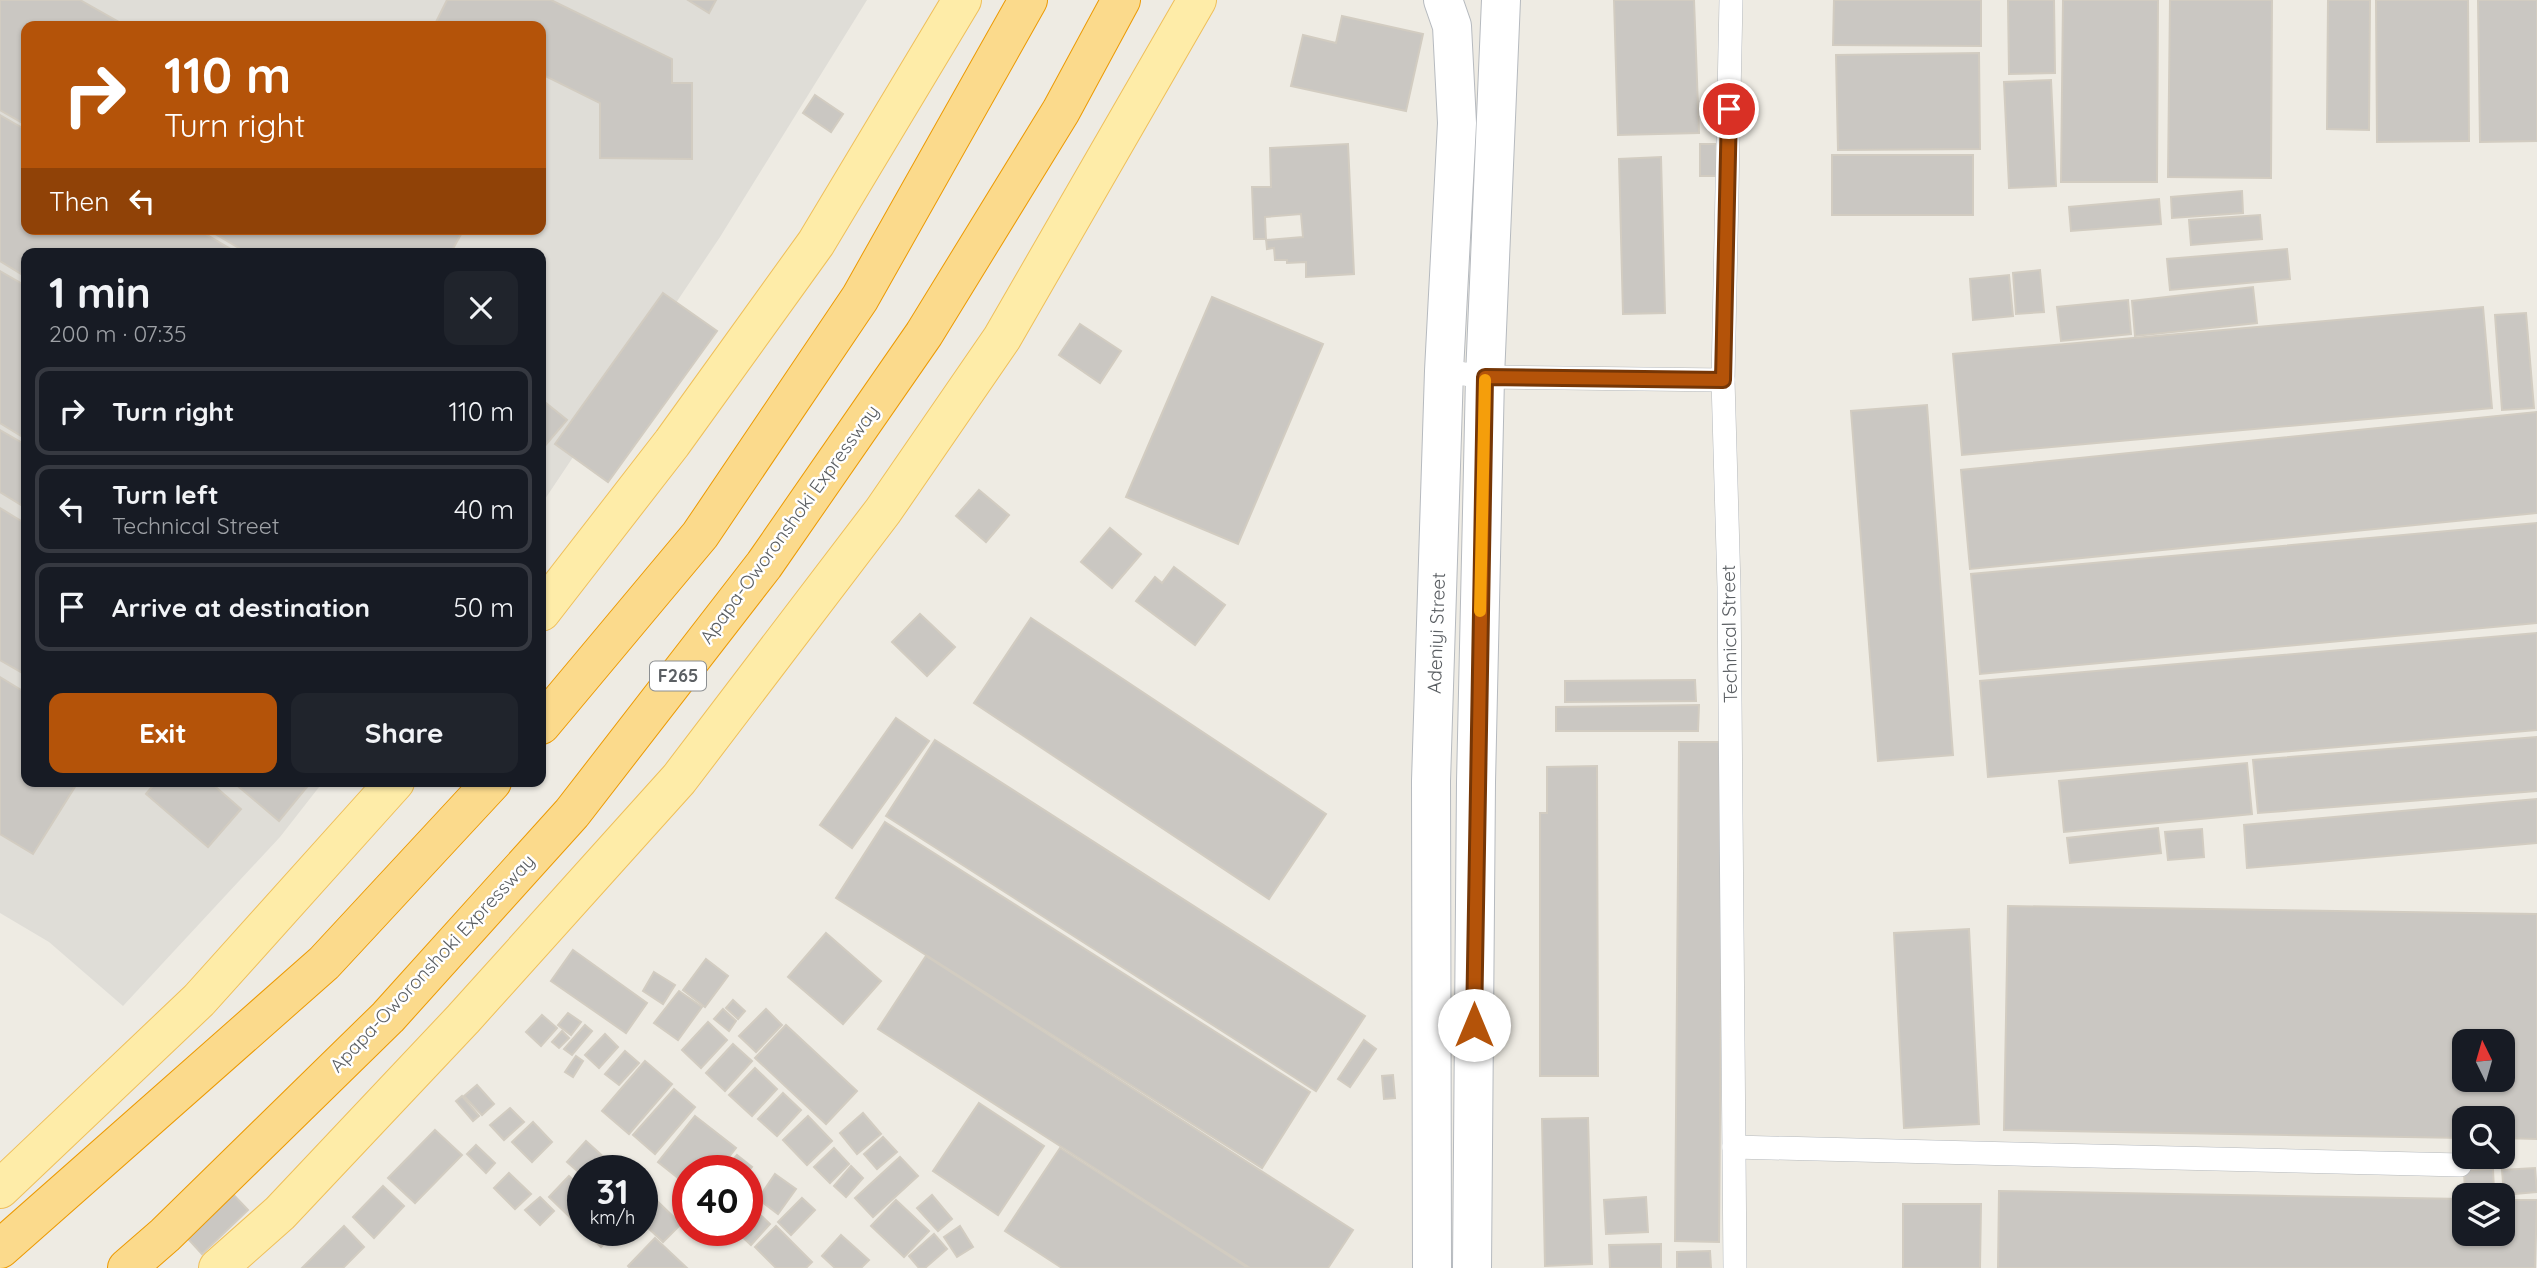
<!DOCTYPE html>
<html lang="en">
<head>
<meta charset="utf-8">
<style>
	:root { --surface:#171b24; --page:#20242c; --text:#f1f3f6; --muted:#9ea1a6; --line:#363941; --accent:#b45309 }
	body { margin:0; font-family:Quicksand,sans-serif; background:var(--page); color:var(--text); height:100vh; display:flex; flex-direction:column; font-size:26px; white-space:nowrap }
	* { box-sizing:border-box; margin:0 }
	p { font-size:23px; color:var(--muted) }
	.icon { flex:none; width:38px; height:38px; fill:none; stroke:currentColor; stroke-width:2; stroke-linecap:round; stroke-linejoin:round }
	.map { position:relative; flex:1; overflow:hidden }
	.panel { position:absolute; left:21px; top:248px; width:525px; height:539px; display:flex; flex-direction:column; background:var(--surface); border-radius:14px; box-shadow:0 2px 5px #0004 }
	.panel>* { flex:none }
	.banner { position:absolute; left:21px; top:21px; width:525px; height:214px; border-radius:14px; box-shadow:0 2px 5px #0004; background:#b45309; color:#fff; overflow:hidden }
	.needle { width:46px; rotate:355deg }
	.buttons { position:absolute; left:2452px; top:1029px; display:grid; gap:14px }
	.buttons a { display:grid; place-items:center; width:63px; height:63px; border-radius:14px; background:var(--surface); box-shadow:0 2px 5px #0004; font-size:35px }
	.speed { position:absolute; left:567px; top:1155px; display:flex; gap:14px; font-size:35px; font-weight:700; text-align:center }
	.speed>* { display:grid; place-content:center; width:91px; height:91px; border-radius:50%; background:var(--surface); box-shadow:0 2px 5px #0004; line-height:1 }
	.speed small { font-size:18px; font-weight:400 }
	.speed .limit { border:10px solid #d22; background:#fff; color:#111 }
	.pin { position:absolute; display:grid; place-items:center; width:60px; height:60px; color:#fff; margin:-30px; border:4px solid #fff; border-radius:50%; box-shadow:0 2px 7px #0007 }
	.me { position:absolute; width:77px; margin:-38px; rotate:0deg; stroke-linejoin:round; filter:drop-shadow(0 0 5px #0008) }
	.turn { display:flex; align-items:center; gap:24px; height:147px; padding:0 28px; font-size:32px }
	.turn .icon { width:91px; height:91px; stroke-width:2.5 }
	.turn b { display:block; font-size:49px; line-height:60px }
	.then { display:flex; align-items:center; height:66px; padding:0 28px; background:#0003; gap:14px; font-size:26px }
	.round { display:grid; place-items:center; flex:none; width:74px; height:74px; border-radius:14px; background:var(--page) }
	.summary { display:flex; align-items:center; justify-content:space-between; height:119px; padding:0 28px }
	h1 { font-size:42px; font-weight:700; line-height:52px }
	.primary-button { display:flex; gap:14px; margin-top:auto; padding:14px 28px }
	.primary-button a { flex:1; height:80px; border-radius:14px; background:var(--accent); color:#fff; font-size:28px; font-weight:700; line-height:80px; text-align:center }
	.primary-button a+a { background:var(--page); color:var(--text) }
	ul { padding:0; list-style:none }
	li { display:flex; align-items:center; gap:21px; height:88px; margin:0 14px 10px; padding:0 14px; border:4px solid var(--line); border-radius:14px }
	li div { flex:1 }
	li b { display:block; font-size:26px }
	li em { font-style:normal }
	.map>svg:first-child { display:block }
	.industrial { fill:#dfddd7; fill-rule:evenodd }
	.building { fill:#cac7c2; stroke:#d2ccc1; stroke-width:2; fill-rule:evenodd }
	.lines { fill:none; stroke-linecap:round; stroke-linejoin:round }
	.lane-casing { stroke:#b5b9bd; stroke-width:24 }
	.secondary-casing { stroke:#b6babf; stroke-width:40 }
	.primary-casing { stroke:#efbf5a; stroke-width:40 }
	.highway-casing { stroke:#ec9a04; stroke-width:40 }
	.lane { stroke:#fff; stroke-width:23 }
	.secondary { stroke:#fff; stroke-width:38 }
	.primary { stroke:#feeca8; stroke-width:38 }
	.highway { stroke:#fbda8c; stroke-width:38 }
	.route-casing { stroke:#753606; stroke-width:18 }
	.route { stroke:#b45309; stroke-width:12 }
	.slow { stroke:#f59e0b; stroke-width:12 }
	.labels { text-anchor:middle; stroke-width:5; stroke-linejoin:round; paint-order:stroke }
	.shield { fill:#fff; stroke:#8c8f92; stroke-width:2 }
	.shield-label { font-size:18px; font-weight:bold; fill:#5b5f63 }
	.street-label { font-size:19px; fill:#5b5f63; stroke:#fff }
</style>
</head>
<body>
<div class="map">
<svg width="2537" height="1268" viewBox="0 0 2537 1268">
	<rect width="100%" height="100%" fill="#eeebe3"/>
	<path class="industrial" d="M0,0H867L720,237L541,505V254H26V782H323L280,837L123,1006L49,942L0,913ZM26,26H541V229H26Z"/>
	<g class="building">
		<polygon points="0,0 80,0 126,26 26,26 26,125 0,110"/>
		<polygon points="447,0 551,0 672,59 672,83 692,83 692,159 600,158 600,103 541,74 541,26 444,26 436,22"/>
		<polygon points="688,0 716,0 709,13"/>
		<polygon points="1614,0 1694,0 1699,133 1618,135"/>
		<polygon points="1834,0 1981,0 1981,46 1833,45"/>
		<polygon points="2008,0 2054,0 2055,73 2009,74"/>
		<polygon points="2063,0 2158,0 2157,182 2061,182"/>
		<polygon points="2170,0 2272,0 2271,178 2168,177"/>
		<polygon points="2328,0 2370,0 2369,130 2327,129"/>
		<polygon points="2376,0 2468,0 2469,141 2377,142"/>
		<polygon points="2478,0 2537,0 2537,141 2480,142"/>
		<polygon points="1342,16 1423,34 1406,111 1291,86 1303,35 1336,43"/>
		<polygon points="1979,53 1980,149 1838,150 1836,55"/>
		<polygon points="2051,80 2056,186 2009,188 2004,82"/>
		<polygon points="815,95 843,114 831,132 803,113"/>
		<polygon points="0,115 26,130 26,229 197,229 239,254 26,254 26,277 0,261"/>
		<path d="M1348,144L1354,274L1306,277V262L1287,263V260H1275L1274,248L1267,249L1266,239H1254L1252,187H1271L1270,148ZM1301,214L1303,237L1266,240L1265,217Z"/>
		<rect x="1700" y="144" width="16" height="32"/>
		<rect x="1832" y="155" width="141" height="60"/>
		<polygon points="1661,157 1665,313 1623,314 1619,159"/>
		<polygon points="2242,191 2243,213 2172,218 2171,197"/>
		<polygon points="2159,199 2161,224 2071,231 2069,207"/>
		<polygon points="2260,215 2262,239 2191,245 2189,220"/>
		<polygon points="207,229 464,229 450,254 249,254"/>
		<polygon points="2287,249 2290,279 2170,290 2167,259"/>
		<polygon points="2040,270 2044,312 2016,314 2013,273"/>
		<polygon points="0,271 26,286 26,439 0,423"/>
		<polygon points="2009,275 2013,316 1973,320 1970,279"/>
		<polygon points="2253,287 2257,323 2135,336 2132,301"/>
		<polygon points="663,293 717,331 608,482 555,444"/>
		<polygon points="1212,297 1323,344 1238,544 1126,497"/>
		<polygon points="2128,300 2131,334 2061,341 2057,307"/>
		<polygon points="2483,307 2492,408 1962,455 1953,354"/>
		<polygon points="2526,313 2534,408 2502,410 2495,315"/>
		<polygon points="1080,324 1121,351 1100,383 1059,355"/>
		<polygon points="541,399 567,420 544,447 541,445"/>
		<polygon points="1927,405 1953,755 1878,761 1851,411"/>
		<polygon points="2537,412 2537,513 1970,569 1961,470"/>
		<polygon points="0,430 26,445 26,508 0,492"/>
		<polygon points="979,490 1009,515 986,542 956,516"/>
		<polygon points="0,508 26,524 26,675 0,660"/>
		<polygon points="2537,523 2537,623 1980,674 1971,574"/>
		<polygon points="1110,528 1141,554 1112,588 1081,562"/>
		<polygon points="1174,567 1225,605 1195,645 1136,601 1155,577 1162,583"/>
		<polygon points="920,614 955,647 927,676 892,642"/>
		<polygon points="1031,618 1326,814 1269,899 974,703"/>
		<polygon points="2537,633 2537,730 1988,777 1980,681"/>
		<polygon points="0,677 26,693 26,782 78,782 33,854 0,834"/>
		<polygon points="1695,680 1696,701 1565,702 1565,681"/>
		<polygon points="1699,705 1698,731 1556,731 1556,707"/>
		<polygon points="896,718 929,741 852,848 820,825"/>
		<polygon points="2537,737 2537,791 2258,813 2253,760"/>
		<polygon points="935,740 1365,1016 1316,1091 886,816"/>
		<polygon points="1679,742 1723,742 1719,1242 1675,1241"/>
		<polygon points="2247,763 2252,814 2064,832 2059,781"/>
		<polygon points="1597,766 1598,1076 1540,1076 1540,813 1547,813 1547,767"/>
		<polygon points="156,782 210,782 241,809 208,847 146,794"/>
		<polygon points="233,782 311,782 279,821"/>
		<polygon points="2537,799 2537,843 2247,868 2244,825"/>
		<polygon points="885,822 1310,1092 1262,1168 836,898"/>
		<polygon points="2158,828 2161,853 2070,863 2067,838"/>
		<polygon points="2202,829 2204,857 2168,860 2165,832"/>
		<path d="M2008,906L2537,914V1139L2502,1138V1118H2464V1138L2004,1130ZM2464,1041H2502V1080H2464Z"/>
		<polygon points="1969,929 1979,1124 1904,1128 1894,933"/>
		<polygon points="826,933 881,981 843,1024 788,977"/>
		<polygon points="573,950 647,1003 626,1033 551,981"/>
		<polygon points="926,956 1353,1230 1328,1268 1250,1268 878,1029"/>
		<polygon points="706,959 728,976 705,1007 683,990"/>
		<polygon points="654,972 675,985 663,1004 643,991"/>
		<polygon points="679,991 702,1007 678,1040 654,1023"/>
		<polygon points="733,1000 745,1011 738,1019 726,1008"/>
		<polygon points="723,1009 736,1021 729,1031 714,1019"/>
		<polygon points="766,1009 782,1025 756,1052 739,1036"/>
		<polygon points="568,1013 581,1022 571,1035 558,1025"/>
		<polygon points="542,1015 557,1028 541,1046 526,1032"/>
		<polygon points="708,1022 727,1040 701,1068 682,1050"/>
		<polygon points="585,1025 592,1031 572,1055 564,1049"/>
		<polygon points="786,1025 857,1091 826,1124 755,1058"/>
		<polygon points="562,1031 569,1038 559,1048 552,1042"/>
		<polygon points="605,1034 618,1047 599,1068 585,1055"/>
		<polygon points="1364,1040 1376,1049 1350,1087 1338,1079"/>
		<polygon points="733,1044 752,1061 725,1091 706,1073"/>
		<polygon points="625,1051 639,1063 619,1085 605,1074"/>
		<polygon points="576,1056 583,1061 573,1077 565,1072"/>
		<polygon points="645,1061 672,1084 629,1134 602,1111"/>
		<polygon points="755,1068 777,1089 752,1116 729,1095"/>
		<polygon points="1393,1075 1395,1098 1384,1099 1382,1076"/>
		<polygon points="477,1085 494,1104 482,1115 464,1096"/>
		<polygon points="674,1089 695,1107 655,1154 633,1135"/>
		<polygon points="783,1093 801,1110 777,1136 758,1119"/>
		<polygon points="462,1096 479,1116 473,1121 456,1101"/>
		<polygon points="979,1103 1044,1146 998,1215 933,1171"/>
		<polygon points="510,1108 524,1122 504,1140 490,1125"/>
		<polygon points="863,1113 881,1134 857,1154 840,1133"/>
		<polygon points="695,1116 736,1148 718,1171 688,1171 688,1186 658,1162"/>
		<polygon points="808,1116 832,1141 807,1165 783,1140"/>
		<polygon points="1588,1118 1592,1264 1545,1266 1542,1119"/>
		<polygon points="533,1122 552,1142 532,1162 512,1142"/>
		<polygon points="435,1130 462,1155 415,1203 388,1178"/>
		<polygon points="883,1137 897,1152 877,1169 864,1154"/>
		<polygon points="586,1141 619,1171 583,1171 583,1176 567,1162"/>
		<polygon points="476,1145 495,1163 486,1173 467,1154"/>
		<polygon points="834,1148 849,1164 830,1183 814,1167"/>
		<polygon points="1060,1148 1248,1268 1062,1268 1005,1231"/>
		<polygon points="737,1155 752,1167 747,1173 747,1171 723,1171"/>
		<polygon points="900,1157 918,1176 873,1217 855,1198"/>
		<polygon points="851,1166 863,1178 846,1197 834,1186"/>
		<polygon points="2535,1168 2537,1192 2504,1195 2502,1170"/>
		<polygon points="2493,1169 2494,1191 2465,1192 2464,1171"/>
		<polygon points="509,1173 531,1194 515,1209 494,1188"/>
		<polygon points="775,1174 796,1189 778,1214 758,1199"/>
		<polygon points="569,1176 583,1189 583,1230 549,1197"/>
		<polygon points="383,1186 404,1206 374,1238 353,1217"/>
		<polygon points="227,1188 248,1210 202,1254 181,1231"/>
		<polygon points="1999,1191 2464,1199 2464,1234 2502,1234 2502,1200 2537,1200 2535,1268 1998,1268"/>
		<polygon points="932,1195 952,1219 938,1231 917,1208"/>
		<polygon points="540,1197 554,1211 540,1225 525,1210"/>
		<polygon points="1646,1197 1648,1232 1606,1234 1604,1200"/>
		<polygon points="654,1198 681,1224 663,1242 642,1222 642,1211"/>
		<polygon points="802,1198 815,1210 791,1235 778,1222"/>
		<polygon points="896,1200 929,1231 904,1257 871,1226"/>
		<polygon points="747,1202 770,1224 751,1245 735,1230 747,1230"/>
		<polygon points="1903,1204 1981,1204 1980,1268 1903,1268"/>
		<polygon points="344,1226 364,1247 343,1268 302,1268"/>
		<polygon points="776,1226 812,1262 806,1268 776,1268 755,1247"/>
		<polygon points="960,1226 973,1247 957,1257 944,1237"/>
		<polygon points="583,1230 618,1230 601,1247"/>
		<polygon points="934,1234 947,1249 925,1268 919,1268 909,1256"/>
		<polygon points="841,1235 869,1260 861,1268 835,1268 822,1256"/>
		<polygon points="655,1238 687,1268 630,1268 628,1266"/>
		<polygon points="1661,1244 1661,1268 1610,1268 1609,1245"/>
		<polygon points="1710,1251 1711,1268 1677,1268 1677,1252"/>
	</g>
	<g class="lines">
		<g class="lane-casing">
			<g id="lane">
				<polyline points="1731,0 1723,380 1729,587 1735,1268"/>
				<polyline points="1444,371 1485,377 1723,380"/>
				<polyline points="1734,1147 2460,1165"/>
			</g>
		</g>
		<g class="secondary-casing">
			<g id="secondary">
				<polyline points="1432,1268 1431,781 1444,371 1457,123 1452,26 1443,0"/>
				<polyline points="1472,1268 1476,782 1485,377 1501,0"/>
			</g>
		</g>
		<g class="primary-casing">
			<g id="primary">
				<polyline points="541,612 672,443 816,243 962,0"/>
				<polyline points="0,1189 199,1000 395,782"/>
				<polyline points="218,1268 280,1213 463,1019 679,779 883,511 1002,338 1197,0"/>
			</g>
		</g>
		<g class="highway-casing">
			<g id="highway">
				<polyline points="541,725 700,535 860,298 1028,0"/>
				<polyline points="0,1249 324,963 492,782"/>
				<polyline points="127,1268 165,1235 388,1017 572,813 764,565 924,334 1061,111 1121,0"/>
			</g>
		</g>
		<use href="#lane" class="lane"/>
		<use href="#secondary" class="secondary"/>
		<use href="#primary" class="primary"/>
		<use href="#highway" class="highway"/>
	</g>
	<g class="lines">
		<g class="route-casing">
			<polyline id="route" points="1474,1025 1485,377 1723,380 1729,109"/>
		</g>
		<use href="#route" class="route"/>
		<polyline class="slow" points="1480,611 1485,380"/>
	</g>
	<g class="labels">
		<rect class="shield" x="650" y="661.5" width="56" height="29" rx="5"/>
		<g class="shield-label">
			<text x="678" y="682">F265</text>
		</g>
		<g class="street-label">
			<text transform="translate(789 524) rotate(-54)" y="7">Apapa-Oworonshoki Expressway</text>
			<text transform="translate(1436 633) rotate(-88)" y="7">Adeniyi Street</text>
			<text transform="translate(1729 634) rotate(-91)" y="7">Technical Street</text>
			<text transform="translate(432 963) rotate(-47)" y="7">Apapa-Oworonshoki Expressway</text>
		</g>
	</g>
</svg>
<div class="buttons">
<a><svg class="needle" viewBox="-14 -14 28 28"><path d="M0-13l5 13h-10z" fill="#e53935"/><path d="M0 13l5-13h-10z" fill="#9ea1a6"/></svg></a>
<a><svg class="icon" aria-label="search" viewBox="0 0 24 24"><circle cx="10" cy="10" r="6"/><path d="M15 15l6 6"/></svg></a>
<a><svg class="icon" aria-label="layers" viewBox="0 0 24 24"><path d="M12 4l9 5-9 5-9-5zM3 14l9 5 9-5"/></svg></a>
</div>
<div class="speed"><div>31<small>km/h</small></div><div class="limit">40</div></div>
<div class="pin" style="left:1729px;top:109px;background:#d93025"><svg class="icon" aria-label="arrive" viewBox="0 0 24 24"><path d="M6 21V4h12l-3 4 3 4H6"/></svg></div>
<svg class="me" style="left:1474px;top:1025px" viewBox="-20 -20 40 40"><circle r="19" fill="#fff"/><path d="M0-13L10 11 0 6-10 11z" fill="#b45309"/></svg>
<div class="banner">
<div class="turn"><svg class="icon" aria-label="right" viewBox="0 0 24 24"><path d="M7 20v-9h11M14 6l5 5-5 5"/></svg><div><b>110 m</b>Turn right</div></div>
<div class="then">Then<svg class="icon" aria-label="left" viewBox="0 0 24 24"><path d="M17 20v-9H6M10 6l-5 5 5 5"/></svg></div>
</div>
<section class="panel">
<div class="summary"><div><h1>1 min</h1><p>200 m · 07:35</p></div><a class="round"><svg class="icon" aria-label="close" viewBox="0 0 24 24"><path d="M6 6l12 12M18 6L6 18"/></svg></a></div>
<ul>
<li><svg class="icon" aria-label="right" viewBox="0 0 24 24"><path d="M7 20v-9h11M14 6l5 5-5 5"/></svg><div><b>Turn right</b></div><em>110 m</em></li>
<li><svg class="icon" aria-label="left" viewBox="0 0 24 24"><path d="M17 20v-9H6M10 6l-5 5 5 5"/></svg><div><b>Turn left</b><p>Technical Street</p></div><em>40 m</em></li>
<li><svg class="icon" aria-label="arrive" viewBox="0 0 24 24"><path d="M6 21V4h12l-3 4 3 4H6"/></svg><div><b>Arrive at destination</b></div><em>50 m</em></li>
</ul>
<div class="primary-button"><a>Exit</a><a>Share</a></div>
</section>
</div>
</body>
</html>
